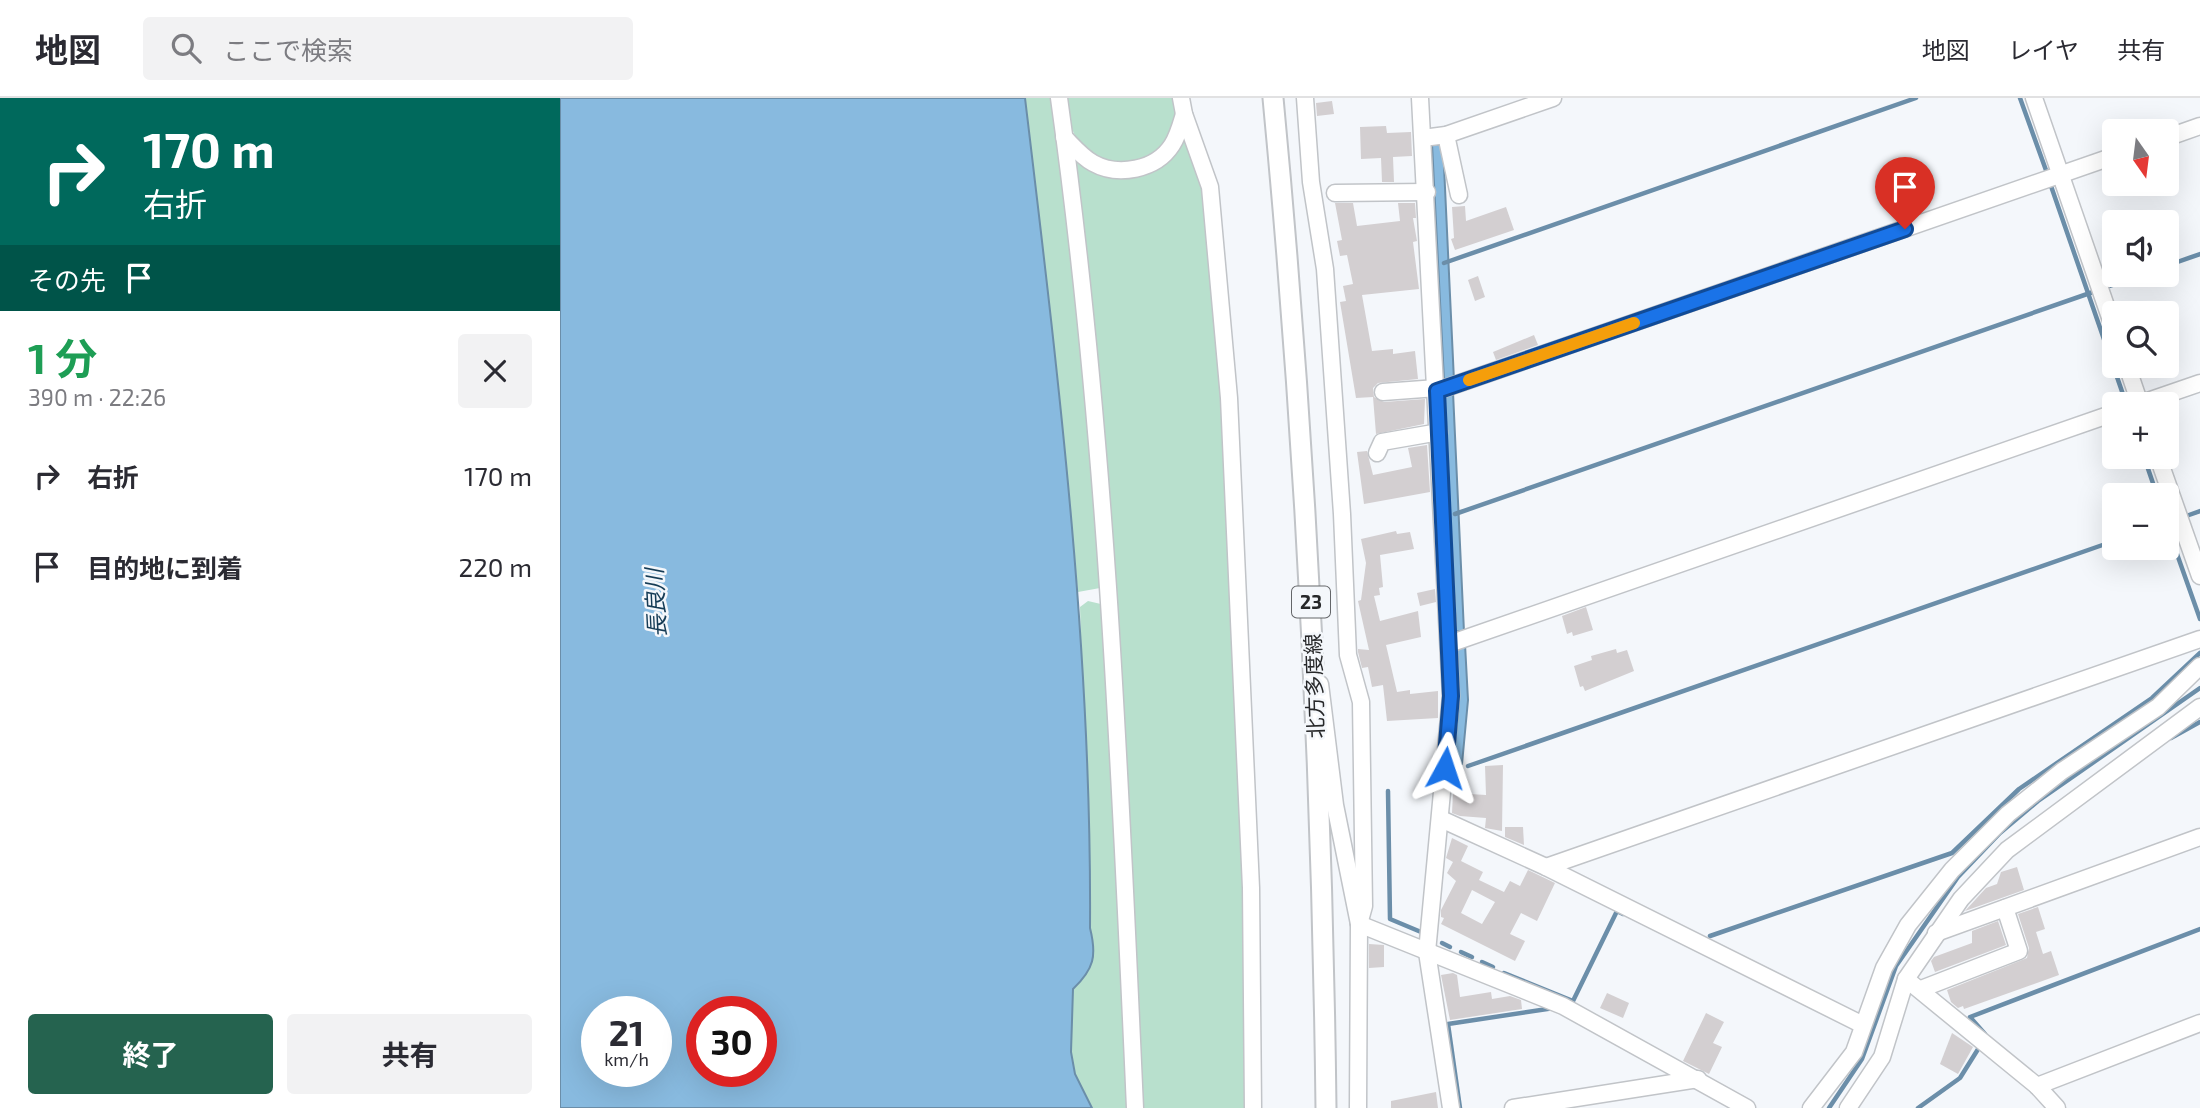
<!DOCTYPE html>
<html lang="ja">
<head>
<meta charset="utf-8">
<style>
	:root { --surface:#fff; --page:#f2f2f3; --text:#2b2b33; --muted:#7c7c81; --line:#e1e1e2; --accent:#25634f }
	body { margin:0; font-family:"Exo 2","Noto Sans JP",sans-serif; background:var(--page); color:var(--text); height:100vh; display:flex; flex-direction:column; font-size:26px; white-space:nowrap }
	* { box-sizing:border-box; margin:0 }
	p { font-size:23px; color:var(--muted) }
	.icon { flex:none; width:38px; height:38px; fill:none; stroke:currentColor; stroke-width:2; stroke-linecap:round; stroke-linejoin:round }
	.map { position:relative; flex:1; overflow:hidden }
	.panel { display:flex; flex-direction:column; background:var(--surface); width:560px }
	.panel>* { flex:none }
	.hud { background:#00695c; color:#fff; overflow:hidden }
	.needle { width:46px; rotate:166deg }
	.fabs { position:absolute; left:1542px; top:21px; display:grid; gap:14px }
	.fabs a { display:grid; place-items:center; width:77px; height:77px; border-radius:7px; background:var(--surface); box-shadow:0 7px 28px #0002; font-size:35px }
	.speed { position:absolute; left:21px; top:898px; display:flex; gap:14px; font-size:35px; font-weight:700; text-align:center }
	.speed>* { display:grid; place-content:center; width:91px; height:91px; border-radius:50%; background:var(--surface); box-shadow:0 7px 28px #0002; line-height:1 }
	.speed small { font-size:18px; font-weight:400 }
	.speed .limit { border:10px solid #d22; background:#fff; color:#111 }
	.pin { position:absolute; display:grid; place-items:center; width:60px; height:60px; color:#fff; margin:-72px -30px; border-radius:50% 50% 50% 0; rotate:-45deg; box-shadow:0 0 7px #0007 }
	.pin .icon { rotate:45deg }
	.me { position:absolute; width:77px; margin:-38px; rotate:5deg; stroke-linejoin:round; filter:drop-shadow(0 0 5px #0008) }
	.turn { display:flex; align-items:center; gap:24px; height:147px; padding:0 28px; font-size:32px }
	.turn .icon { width:91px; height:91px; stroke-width:2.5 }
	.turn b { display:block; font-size:49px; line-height:60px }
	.then { display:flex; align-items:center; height:66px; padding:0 28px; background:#0003; gap:14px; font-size:26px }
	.round { display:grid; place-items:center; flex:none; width:74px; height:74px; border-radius:7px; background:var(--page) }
	.headline { display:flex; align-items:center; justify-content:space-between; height:119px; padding:0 28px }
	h1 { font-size:42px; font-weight:700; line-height:52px; color:#1e9e55 }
	.primary-button { display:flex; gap:14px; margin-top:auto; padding:14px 28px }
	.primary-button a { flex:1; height:80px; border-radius:7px; background:var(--accent); color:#fff; font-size:28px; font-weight:700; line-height:80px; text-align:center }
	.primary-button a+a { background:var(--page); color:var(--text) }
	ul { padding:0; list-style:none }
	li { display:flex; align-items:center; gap:21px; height:91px; padding:0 28px }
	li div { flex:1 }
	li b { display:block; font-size:26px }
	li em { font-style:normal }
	header { display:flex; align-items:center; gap:42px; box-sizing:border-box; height:98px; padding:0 35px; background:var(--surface); border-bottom:2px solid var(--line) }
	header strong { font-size:33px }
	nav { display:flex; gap:38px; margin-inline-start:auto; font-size:24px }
	.search { width:490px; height:63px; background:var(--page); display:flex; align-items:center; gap:18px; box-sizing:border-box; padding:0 24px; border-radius:7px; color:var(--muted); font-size:26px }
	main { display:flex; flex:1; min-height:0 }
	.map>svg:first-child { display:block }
	.green { fill:#b8e0cd }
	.water { fill:#88badf; stroke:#6b8ea9; stroke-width:2; fill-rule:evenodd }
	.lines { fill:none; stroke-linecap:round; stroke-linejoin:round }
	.stream { stroke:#6b8ea9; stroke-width:4.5 }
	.building { fill:#d3cfd1; fill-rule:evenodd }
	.minor-casing { stroke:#c1c4c8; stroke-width:19 }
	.major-casing { stroke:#c1c4c8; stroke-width:23 }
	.minor { stroke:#fff; stroke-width:16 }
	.major { stroke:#fff; stroke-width:19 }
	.route-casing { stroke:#114b97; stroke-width:18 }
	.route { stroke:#1a73e8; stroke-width:12 }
	.slow { stroke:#f59e0b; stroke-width:12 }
	.labels { text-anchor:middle; stroke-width:5; stroke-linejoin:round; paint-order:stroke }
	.shield { fill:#f4f7fb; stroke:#646669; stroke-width:2 }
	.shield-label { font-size:19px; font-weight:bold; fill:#27282a }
	.street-label { font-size:21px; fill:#27282a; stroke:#f4f7fb }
	.water-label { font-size:23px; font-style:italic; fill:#153c56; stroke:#f4f7fb }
</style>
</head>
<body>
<header>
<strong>地図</strong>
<div class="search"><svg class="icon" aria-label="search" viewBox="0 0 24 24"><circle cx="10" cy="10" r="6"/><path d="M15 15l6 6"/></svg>ここで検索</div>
<nav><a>地図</a><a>レイヤ</a><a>共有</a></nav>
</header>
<main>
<section class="panel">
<div class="hud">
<div class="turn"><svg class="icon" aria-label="right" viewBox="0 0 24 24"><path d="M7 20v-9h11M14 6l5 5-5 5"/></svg><div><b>170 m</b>右折</div></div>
<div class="then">その先<svg class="icon" aria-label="arrive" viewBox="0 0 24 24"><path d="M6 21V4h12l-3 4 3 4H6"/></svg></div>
</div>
<div class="headline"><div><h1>1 分</h1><p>390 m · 22:26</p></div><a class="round"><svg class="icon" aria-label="close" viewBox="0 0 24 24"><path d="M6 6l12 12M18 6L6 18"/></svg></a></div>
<ul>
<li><svg class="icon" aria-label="right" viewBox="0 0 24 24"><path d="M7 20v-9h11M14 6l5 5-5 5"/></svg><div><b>右折</b></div><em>170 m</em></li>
<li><svg class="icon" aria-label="arrive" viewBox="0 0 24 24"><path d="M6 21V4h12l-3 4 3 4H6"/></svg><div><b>目的地に到着</b></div><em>220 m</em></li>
</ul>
<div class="primary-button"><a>終了</a><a>共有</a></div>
</section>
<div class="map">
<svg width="1640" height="1010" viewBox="0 0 1640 1010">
	<rect width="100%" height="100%" fill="#f4f7fb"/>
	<g class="green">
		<polygon points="465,0 493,0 499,35 544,486 540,490 518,494 497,272"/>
		<polygon points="506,0 617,0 617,21 605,49 572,67 541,63 518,45 510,26"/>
		<polygon points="624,32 645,90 662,301 686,789 687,1010 579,1010 512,65 518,58 564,77"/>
		<path d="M528,503L545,507L568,1010H532L515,976L511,954L513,891C531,874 536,855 530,830L520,509Z"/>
	</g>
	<g class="water">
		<path d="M0,0H465C498,276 532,552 530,830C537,858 534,871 513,891L511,954L515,976L532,1010H0ZM37,914H96V973H37ZM142,914H201V973H142Z"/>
		<polygon points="872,46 883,47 894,283 884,282"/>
		<polygon points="893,294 904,534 896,533 884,297"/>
		<polygon points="905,546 908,602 902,666 893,665 899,606 897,548"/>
	</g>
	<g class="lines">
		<g class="stream">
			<polyline points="1460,0 1487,75"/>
			<polyline points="1491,88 1566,305"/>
			<polyline points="884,165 1356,0"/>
			<polyline points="1606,168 1640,156"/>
			<polyline points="1549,188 1581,177"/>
			<polyline points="1584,359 1597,397"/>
			<polyline points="895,416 1533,194"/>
			<polyline points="1629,417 1640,413"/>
			<polyline points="1606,425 1640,521"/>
			<polyline points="1611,640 1640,624"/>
			<polyline points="908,668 1554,443"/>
			<polyline points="828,693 830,821 861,834"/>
			<polyline points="1150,838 1392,755 1459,691 1592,600 1640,555"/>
			<polyline points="882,845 890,849"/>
			<polyline points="901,854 912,859"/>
			<polyline points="922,864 933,869"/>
			<polyline points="944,875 1013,903 1057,813 1063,816"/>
			<polyline points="1425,936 1410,919 1640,831"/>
			<polyline points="900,1010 888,926 994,910"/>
			<polyline points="1269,1010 1302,961 1336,868 1398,779 1440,735 1478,703 1640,590"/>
			<polyline points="1358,1010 1400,980 1420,948"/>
		</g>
	</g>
	<g class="building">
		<polygon points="772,3 774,16 757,18 756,5"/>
		<polygon points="826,28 827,35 851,34 852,58 833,59 834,84 822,84 821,60 801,61 800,29"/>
		<polygon points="775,105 793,105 797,128 840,123 838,105 855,105 856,120 853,120 857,143 853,144 859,191 802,197 812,253 833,251 833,256 855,253 858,281 818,285 813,290 814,299 824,304 865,301 864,326 816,336 813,299 796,300 780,204 786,203 783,188 793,186 787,157 780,158 777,143 782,142"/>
		<polygon points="905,108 906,123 946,109 954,132 895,152 891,141 894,140 892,109"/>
		<polygon points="918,178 925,199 915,203 908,182"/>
		<polygon points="974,237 978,247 936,262 933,254"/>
		<polygon points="867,347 870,394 804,406 797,354 807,353 813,377 852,369 848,350"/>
		<polygon points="836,433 837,436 850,434 854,451 820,457 823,489 819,490 820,497 814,498 820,523 858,513 861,539 826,547 837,594 850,592 850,596 878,593 878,620 827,623 823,587 812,589 808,569 802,570 798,554 798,551 809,552 798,503 801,502 806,465 801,441"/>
		<polygon points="875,491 876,504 860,508 857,495"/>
		<polygon points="1026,509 1033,532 1013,538 1012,534 1007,536 1002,518"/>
		<polygon points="1056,551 1057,555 1067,552 1074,573 1025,593 1023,588 1020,589 1014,568 1032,562 1031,558"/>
		<polygon points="943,667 942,733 925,730 926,720 900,718 892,715 893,695 926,697 925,668"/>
		<polygon points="945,729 963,729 964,747 945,739"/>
		<path d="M892,740L908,748L901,763L923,774L919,782L944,794L950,783L960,788L968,772L995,785L977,823L961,815L950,836L965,843L955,863L881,826L884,820L881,819V812L896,783L887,775L893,764L886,760ZM912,792L935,804L922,826L901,815Z"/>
		<polygon points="1457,769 1464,792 1405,813 1426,790 1437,786 1441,774"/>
		<polygon points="1478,809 1485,831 1476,834 1483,856 1491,853 1499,877 1404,911 1403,908 1398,910 1391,904 1387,892 1467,860 1469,850 1458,816"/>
		<polygon points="1438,823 1446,847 1375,874 1371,863 1374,859 1412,845 1412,833"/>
		<polygon points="809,846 824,847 824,869 809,870"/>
		<polygon points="893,875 897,877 900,899 931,894 932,901 950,898 961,902 962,911 890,922 881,877"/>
		<polygon points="1047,895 1069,905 1063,920 1040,910"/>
		<polygon points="1146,915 1164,924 1153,945 1162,949 1149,976 1123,963"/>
		<polygon points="1392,935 1413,949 1398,976 1380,966"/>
		<polygon points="876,994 878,1010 831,1010 831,1003"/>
	</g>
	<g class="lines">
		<g class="minor-casing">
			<g id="minor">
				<path d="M499,0C546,335 560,673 575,1010"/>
				<polyline points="621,0 624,16 650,89 669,300 691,790 693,1010"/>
				<polyline points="745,0 751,84 765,171 782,416 788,557 801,604 804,808 799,826"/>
				<polyline points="860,0 891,598 867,854 891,1010"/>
				<polyline points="1474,0 1554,231"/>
				<polyline points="886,37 899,97"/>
				<path d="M504,39C513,48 522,59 533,65C558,79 596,72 612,47C618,38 621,26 624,16"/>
				<polyline points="863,40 886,37 993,0"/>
				<polyline points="1606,40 1640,28"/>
				<polyline points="775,95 867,94"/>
				<polyline points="1567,268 1580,306"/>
				<polyline points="877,293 1554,58"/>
				<polyline points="823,294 877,290"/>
				<polyline points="1579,306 1640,285"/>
				<polyline points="817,355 822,344 879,334"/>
				<polyline points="1598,359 1640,478"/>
				<polyline points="889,546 1554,315"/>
				<polyline points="760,586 775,707 799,826 798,1010"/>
				<polyline points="881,721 986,769 1303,927"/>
				<polyline points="986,769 1640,541"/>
				<polyline points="799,826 1003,908 1187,1010"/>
				<polyline points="1376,835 1640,739"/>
				<polyline points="1346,881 1477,988 1497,1010"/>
				<polyline points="1361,891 1459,853 1445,810"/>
				<polyline points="1477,988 1640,925"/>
				<polyline points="953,1010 1138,981"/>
				<polyline points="1251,1010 1294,954 1324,870 1348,827 1392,772 1448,716 1502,673 1598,609 1640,568"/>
				<polyline points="1288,1010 1322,959 1346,881 1401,801 1447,752 1640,609"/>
			</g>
		</g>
		<g class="major-casing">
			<path id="major" d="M713,0C745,336 762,673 766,1010"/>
		</g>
		<use href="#minor" class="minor"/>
		<use href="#major" class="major"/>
	</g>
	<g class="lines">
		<g class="route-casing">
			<polyline id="route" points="885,670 891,598 877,293 1345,131"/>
		</g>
		<use href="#route" class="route"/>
		<polyline class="slow" points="909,282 1074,225"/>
	</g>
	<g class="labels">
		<rect class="shield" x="732" y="488.5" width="38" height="31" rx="5"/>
		<g class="shield-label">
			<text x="751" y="511">23</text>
		</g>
		<g class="street-label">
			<text transform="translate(755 588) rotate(-92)" y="7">北方多度線</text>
		</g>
		<g class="water-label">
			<text transform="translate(96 505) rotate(-93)" y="8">長良川</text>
		</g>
	</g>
</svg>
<div class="fabs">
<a><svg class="needle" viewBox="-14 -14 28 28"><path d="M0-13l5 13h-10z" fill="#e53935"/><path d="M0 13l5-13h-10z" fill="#7c7c81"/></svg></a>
<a><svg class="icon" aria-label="sound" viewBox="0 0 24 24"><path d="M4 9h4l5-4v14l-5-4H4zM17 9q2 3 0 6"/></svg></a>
<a><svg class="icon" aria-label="search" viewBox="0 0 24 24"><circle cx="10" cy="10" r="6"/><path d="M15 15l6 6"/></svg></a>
<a>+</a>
<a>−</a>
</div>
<div class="speed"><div>21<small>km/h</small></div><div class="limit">30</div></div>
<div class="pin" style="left:1345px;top:131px;background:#d93025"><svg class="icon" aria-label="arrive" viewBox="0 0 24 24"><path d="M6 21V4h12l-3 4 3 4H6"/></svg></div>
<svg class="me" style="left:885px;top:670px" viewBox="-20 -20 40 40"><path d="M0-17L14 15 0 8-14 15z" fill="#1a73e8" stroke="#fff" stroke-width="4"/></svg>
</div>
</main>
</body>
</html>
